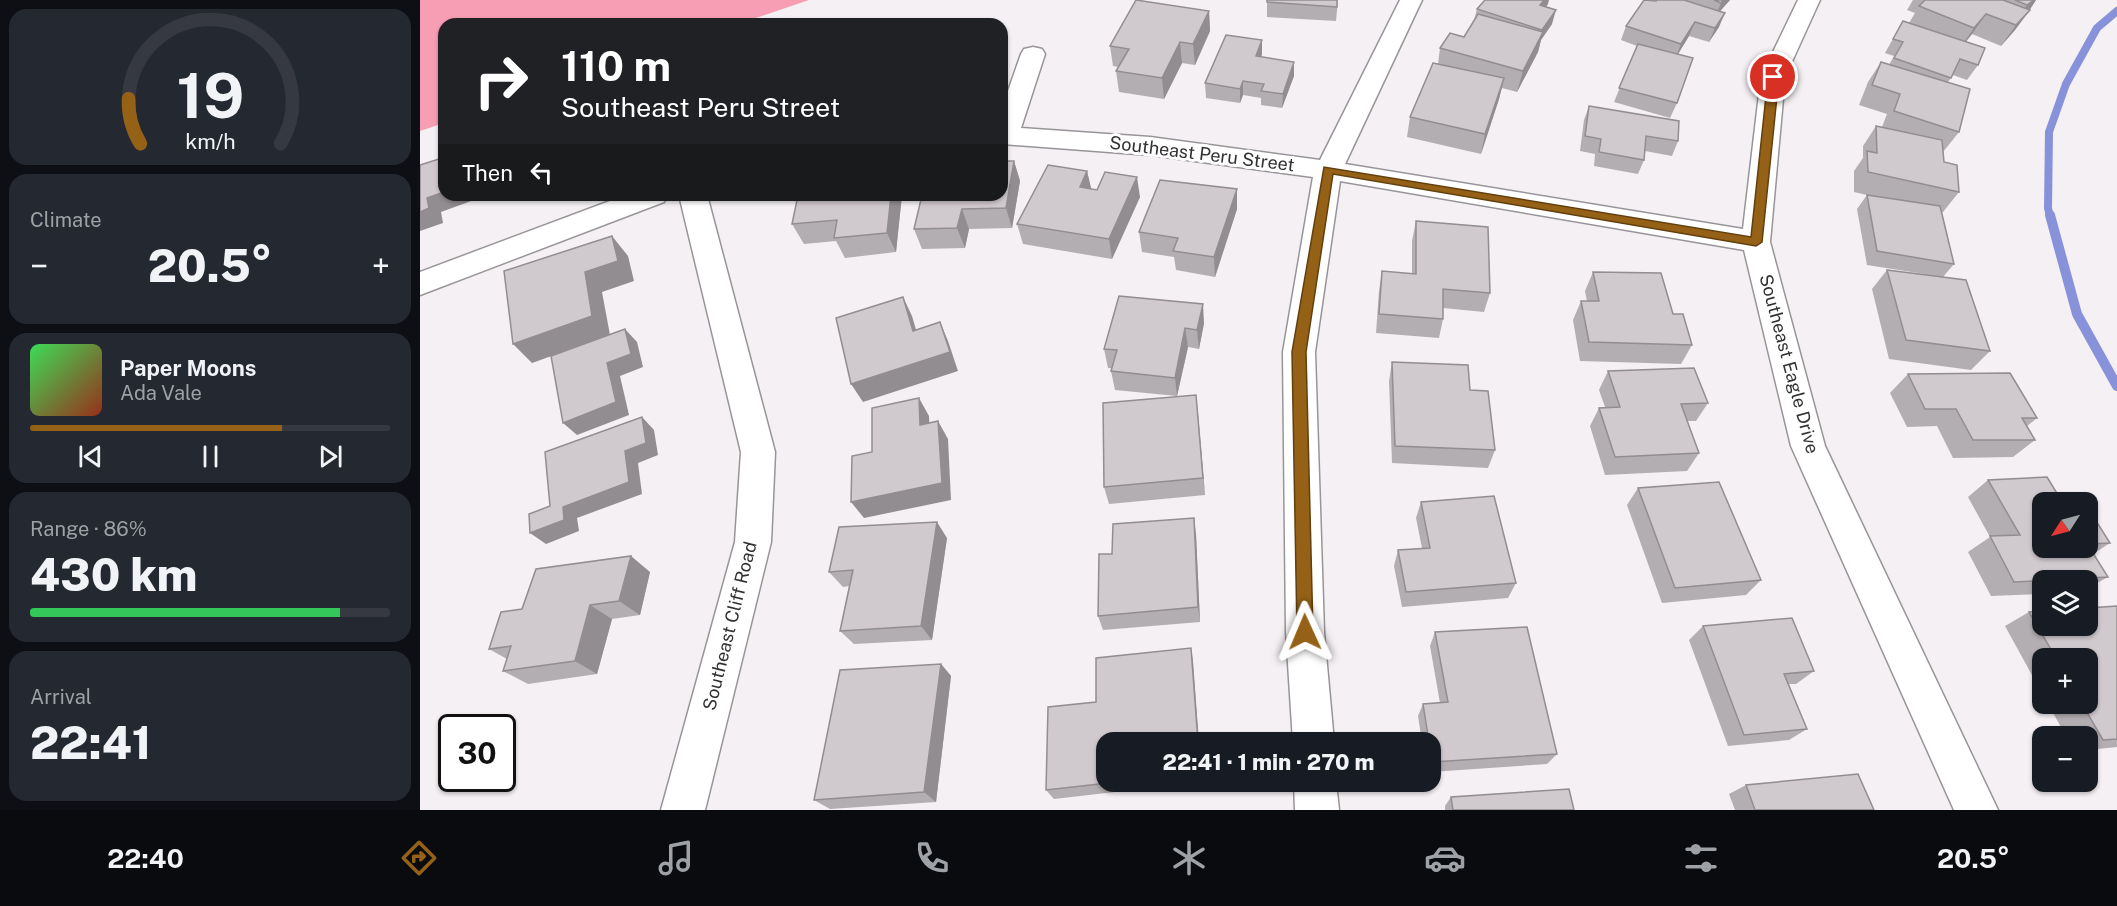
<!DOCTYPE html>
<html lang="en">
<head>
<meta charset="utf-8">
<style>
  :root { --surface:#171b24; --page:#242831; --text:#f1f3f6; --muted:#9ea1a6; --line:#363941; --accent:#956116 }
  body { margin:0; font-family:"Public Sans",sans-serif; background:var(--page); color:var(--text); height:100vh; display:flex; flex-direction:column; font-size:22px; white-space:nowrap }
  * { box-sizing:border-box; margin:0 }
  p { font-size:20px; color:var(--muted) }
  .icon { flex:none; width:33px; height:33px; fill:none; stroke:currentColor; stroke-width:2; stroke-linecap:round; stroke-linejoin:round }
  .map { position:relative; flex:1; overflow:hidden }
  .sheet { display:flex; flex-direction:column; gap:9px; padding:9px; background:#0d0f14; width:420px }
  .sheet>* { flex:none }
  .top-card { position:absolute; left:18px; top:18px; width:570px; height:183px; border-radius:18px; box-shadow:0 2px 4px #0004; background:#202124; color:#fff; overflow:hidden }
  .needle { width:39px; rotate:234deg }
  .controls { position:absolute; left:1612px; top:492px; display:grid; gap:12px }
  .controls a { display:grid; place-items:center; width:66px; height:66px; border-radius:12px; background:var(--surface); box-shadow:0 2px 4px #0004; font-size:30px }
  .speed { position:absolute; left:18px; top:714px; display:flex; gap:12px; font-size:30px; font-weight:700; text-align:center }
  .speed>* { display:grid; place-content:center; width:78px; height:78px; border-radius:50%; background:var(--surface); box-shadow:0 2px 4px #0004; line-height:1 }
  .speed .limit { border:3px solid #111; border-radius:9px; background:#fff; color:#111 }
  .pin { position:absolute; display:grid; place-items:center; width:51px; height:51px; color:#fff; margin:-26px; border:3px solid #fff; border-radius:50%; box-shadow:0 2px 6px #0007 }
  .me { position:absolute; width:66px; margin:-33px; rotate:359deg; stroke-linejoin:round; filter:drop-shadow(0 0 4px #0008) }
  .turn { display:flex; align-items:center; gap:21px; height:126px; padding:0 24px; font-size:27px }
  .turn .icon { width:78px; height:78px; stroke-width:2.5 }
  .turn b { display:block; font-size:42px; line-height:51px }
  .then { display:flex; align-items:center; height:57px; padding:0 24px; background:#0003; gap:12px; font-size:22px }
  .big { font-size:45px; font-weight:800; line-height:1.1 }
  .sheet .widget { flex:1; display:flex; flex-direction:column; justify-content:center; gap:9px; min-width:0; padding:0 21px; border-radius:18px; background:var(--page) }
  .sheet .dial { align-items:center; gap:0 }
  .dial svg { height:156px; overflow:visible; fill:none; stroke:var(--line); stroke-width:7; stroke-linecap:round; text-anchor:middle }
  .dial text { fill:var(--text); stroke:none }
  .song { display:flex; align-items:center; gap:18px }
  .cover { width:72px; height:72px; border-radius:9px; background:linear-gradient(135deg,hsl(130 70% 55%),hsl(10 70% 35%)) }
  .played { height:6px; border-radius:3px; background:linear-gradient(90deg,var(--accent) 70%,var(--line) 70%) }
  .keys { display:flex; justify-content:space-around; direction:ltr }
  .heat { display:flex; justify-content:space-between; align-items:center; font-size:33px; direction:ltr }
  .charge { height:9px; border-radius:4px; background:linear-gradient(90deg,#34c759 86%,var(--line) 0) }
  .trip { position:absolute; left:676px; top:732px; width:345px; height:60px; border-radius:18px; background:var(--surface); box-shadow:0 2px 4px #0004; font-weight:800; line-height:60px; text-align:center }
  .tabs { display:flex; height:96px; justify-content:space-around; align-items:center; background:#090b0e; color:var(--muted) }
  .tabs .icon { width:42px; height:42px }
  .tabs .on { color:var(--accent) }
  .tabs b { font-size:27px; color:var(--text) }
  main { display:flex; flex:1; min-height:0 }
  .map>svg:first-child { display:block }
  .forest { fill:#f89eb4 }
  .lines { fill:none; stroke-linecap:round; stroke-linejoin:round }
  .stream-far1 { stroke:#8792db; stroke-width:8 }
  .stream { stroke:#8792db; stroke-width:10 }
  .minor-casing { stroke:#989599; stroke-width:3 }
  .minor { fill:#fff; fill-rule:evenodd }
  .wall { fill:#b3aeb1 }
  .shaded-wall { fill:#928d90 }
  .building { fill:#d0cace; stroke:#928d90; stroke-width:1.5 }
  .route { fill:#956116; stroke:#613f0e; stroke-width:1.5 }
  .labels { text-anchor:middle; stroke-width:6; stroke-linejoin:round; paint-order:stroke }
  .street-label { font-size:18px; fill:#313032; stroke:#fffeff }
</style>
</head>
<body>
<main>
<section class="sheet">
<div class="widget dial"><svg viewBox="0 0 100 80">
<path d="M14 69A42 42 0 1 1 86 69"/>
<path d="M14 69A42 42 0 0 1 8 46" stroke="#956116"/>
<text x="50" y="56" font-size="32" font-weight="700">19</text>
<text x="50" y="72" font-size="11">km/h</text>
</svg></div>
<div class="widget"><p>Climate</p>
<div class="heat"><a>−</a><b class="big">20.5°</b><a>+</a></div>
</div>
<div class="widget">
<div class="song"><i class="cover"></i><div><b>Paper Moons</b><p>Ada Vale</p></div></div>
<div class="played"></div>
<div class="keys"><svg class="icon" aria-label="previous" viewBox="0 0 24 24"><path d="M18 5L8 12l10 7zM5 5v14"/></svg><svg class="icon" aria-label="pause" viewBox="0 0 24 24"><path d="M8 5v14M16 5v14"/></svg><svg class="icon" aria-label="next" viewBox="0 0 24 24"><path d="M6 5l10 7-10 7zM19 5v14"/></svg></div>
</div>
<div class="widget"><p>Range · 86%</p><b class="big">430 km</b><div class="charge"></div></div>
<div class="widget"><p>Arrival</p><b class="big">22:41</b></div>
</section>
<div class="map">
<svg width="1697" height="810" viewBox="0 0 1697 810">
  <rect width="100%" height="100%" fill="#f4f0f4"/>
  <path class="forest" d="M0,0H389L318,24H24V123L0,131Z"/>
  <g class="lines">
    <path class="stream-far1" d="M1630,217L1628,208L1629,132L1646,84L1677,28L1697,11"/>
    <path class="stream" d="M1630,215L1657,314L1697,386"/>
    <g class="minor-casing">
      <g id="minor">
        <path d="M980,0H1002L925,164L1323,229L1341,77L1378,0H1400L1365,77L1350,242L1405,446L1578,810H1534L1371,446L1324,250L920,181L895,352L904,632L914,742H873L866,632L863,352L893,177L730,155L582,144V108L601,54L604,49L613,47L622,49L625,54L601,128L730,137L900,160Z"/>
        <path d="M206,195H248L244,202L0,295V272Z"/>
        <path d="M259,195H287L355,452L351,542L285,810H241L315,542L321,452Z"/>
        <path d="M874,782H916L919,810H875Z"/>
      </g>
    </g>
    <use href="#minor" class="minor"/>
  </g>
  <g class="wall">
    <path d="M847,0H918L916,21L847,17Z"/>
    <path d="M1236,0H1310L1300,11L1299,27L1289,42L1269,36L1258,54L1257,103L1250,118L1194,102L1217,46L1201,40L1206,26Z"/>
    <path d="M1493,0H1616L1595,30L1581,46L1552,34L1546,42L1558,65L1547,80L1533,75L1528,82L1539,132L1523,152L1524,162L1539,192L1523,212H1522L1534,264L1523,277L1570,351L1551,370L1469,359L1452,289L1467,270L1511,275L1447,265L1437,209L1447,195L1434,192V171L1443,158V146L1456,126L1462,127L1467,114L1439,105L1448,82L1461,62L1469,65L1474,56L1465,53L1483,21L1489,23L1495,13L1487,10Z"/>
    <path d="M1128,4L1126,6L1132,24L1121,40L1118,52L1097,92L1082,88L1079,99L1061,154L987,137L990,117L1018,64L1020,48L1044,37L1054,20L1057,9Z"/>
    <path d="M789,11L790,31L775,65L762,63L744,99L699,92L696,71L699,67L693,66L690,46Z"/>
    <path d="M842,54L841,57L874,76L862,108L841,105V98L823,95L820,103L786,98L785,83Z"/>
    <path d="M1169,106L1258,141L1252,156L1225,151L1224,160L1218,174L1174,166L1175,154L1160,151L1164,120Z"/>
    <path d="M594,161L600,181L592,228L549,229L545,248L502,249L494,229Z"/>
    <path d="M667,171L671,189L720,197L692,259L603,244L597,224Z"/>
    <path d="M817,189V209L795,277L756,270L754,257L722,252L719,232Z"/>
    <path d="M482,195L476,252L425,258L416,241L384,244L372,224Z"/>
    <path d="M996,221L1070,293L1064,312L1023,308V319L1019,338L956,333L959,291L962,271L992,274V241Z"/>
    <path d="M1173,272L1253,314L1272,345L1261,364L1160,361L1153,320L1161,301H1167L1165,291Z"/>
    <path d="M784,323L779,349L768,347L757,396L695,390L691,371V368H688L684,349Z"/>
    <path d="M972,362L1050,390L1075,450L1068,468L972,463L969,381Z"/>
    <path d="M1188,371L1288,403L1276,421H1267L1279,453L1267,471L1185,475L1170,426L1179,408L1185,407L1179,390Z"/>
    <path d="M1488,374L1617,418L1607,426L1615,440L1593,457L1533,458L1517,426L1487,427L1470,393Z"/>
    <path d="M776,395L785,495L689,504L684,487Z"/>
    <path d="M1568,480L1668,508L1690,543L1673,554L1688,577L1668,588V580H1623V594L1571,596L1548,552L1570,537L1548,497Z"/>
    <path d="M1218,488L1341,580L1326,595L1242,603L1207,505Z"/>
    <path d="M1001,502L1096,583L1088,598L982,607L974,566L978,550L1002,548L996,518Z"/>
    <path d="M776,534L780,622L683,630L678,616L692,554Z"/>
    <path d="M527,538L512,640L434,644L420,631L429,586L423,587L409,572Z"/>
    <path d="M230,572L220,615L192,619L177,674L108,684L83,671L87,659L69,649Z"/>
    <path d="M1697,606V747L1668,750V736H1646L1628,704H1668V658H1623V695L1585,626L1609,612Z"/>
    <path d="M1283,626L1394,671L1376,684H1369L1387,729L1369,740L1308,746L1269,640Z"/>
    <path d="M1015,632L1137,754L1127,764L1011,772V742H1002L998,716L1003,704L1020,703L1010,646Z"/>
    <path d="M773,661L687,782H782L634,799L626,790L676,702Z"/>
    <path d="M521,664L531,676L516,802L410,809L394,800Z"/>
    <path d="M1326,785L1454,810H1315L1309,794Z"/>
    <path d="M1031,797L1154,810H1025V806Z"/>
  </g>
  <g class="shaded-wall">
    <path d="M1124,0H1129L1128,4L1117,19L1120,5Z"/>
    <path d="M1303,0H1310L1295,17L1301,3Z"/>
    <path d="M1614,0H1616L1609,11L1597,20L1607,5Z"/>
    <path d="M1136,10L1132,24L1121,40L1118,52L1097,92L1103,71L1119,40L1122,30Z"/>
    <path d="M1610,10L1595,30L1581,46L1596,25Z"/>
    <path d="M789,11L790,31L775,65L773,44Z"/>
    <path d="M1305,13L1299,27L1289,42L1295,28Z"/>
    <path d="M1566,14L1552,34L1540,48L1554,28Z"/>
    <path d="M1275,22L1269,36L1255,59L1261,44Z"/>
    <path d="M842,40V54L836,71V56Z"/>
    <path d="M760,42L762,63L744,99L742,78Z"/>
    <path d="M874,62V76L862,108L863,94Z"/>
    <path d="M1084,78L1079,99L1061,154L1065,134Z"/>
    <path d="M823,81V95L820,103V89Z"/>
    <path d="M594,161L600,181L592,228L586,208Z"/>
    <path d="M667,171L672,192L660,187Z"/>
    <path d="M717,177L720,197L692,259L689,239Z"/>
    <path d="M817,189V209L795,277L794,257Z"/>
    <path d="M24,192V195H65V196L21,212L23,223L0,231V212L7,198Z"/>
    <path d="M471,195H482L476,252L467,233Z"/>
    <path d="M542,209L549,229L545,248L537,228Z"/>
    <path d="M192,236L208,256L214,281L182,292L190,335L112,363L93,344L165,272Z"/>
    <path d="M483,297L492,316L502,350L493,331Z"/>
    <path d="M783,304L784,323L779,349L777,330Z"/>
    <path d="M520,322L528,341L538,371L443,402L431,384Z"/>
    <path d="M765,328L768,347L757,396L755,378Z"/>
    <path d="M205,329L217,342L223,367L200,376L209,415L157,435L143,423Z"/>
    <path d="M776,395L778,413L785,495L783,478Z"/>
    <path d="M499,398L509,416L510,442L500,425Z"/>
    <path d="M222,417L234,430L238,455L218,463L222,494L157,518L159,531L126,544L110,533L143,507L205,451Z"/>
    <path d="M518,421L528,439L531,500L444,518L431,502Z"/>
    <path d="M774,518L776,534L780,622L778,607Z"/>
    <path d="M517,522L527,538L512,640L501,626Z"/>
    <path d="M211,556L230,572L220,615L199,601Z"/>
    <path d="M170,605L192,619L177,674L155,661Z"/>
    <path d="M771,648L773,661L779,742H778Z"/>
    <path d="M521,664L531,676L516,802L504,792Z"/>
  </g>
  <g class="building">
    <path d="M716,0L789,11L773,44L760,42L742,78L696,71L709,49L690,46Z"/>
    <path d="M847,0H917V7L847,2Z"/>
    <path d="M1065,0H1124L1120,5L1136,10L1122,30L1057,9Z"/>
    <path d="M1224,0L1236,1V0H1264L1305,13L1295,28L1275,22L1261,44L1206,26Z"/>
    <path d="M1294,0H1303L1301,3Z"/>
    <path d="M1505,0H1583L1610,10L1596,25L1566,14L1554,28L1499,6Z"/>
    <path d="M1595,0H1614L1607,5Z"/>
    <path d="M1058,14L1123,32L1103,71L1020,48L1030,33L1044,37Z"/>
    <path d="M1483,21L1565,48L1558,65L1540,59L1531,78L1474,58L1483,42L1473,39Z"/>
    <path d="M511,22V24H460V23Z"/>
    <path d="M806,35L842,40L836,56L874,62L863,94L841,91L844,84L823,81L820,89L785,83Z"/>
    <path d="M1218,44L1273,58L1257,103L1199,88Z"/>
    <path d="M1461,62L1550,89L1539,132L1474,111L1480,94L1452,85Z"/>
    <path d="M1013,63L1084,78L1065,134L990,117Z"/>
    <path d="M1169,106L1259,121L1258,141L1226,136L1224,160L1179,152L1181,139L1165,136Z"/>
    <path d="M1456,126L1522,140L1524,162L1537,165L1539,192L1448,172L1447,151L1457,153Z"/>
    <path d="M19,159L21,166L24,165V192L7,198L9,208L0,212V165Z"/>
    <path d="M582,161H594L586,208L542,209L537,228L494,229L502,195H582Z"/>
    <path d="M628,165L667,171L660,187L677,190L685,172L717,177L689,239L597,224Z"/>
    <path d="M740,180L817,189L794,257L753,251L758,238L719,232Z"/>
    <path d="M378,195H471L467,233L414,238L417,220L372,224Z"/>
    <path d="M1447,195L1520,206L1534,264L1457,251Z"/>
    <path d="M996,221L1068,227L1070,293L1023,289V319L959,314L962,271L996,274Z"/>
    <path d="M192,236L198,261L165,272L172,316L93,344L84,271Z"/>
    <path d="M1467,270L1546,280L1570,351L1486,340Z"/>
    <path d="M1173,272L1241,273L1253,314H1263L1272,345L1169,342L1161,301H1179Z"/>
    <path d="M699,296L783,304L777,330L765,328L755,378L691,371L697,350L684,349Z"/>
    <path d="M483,297L493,331L520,322L530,352L431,384L416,318Z"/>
    <path d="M205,329L211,354L187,363L196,402L143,423L131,356Z"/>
    <path d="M972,362L1048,365L1050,390L1068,391L1075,450L975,446Z"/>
    <path d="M1274,368L1288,403L1261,404L1279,453L1195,457L1179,408L1200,407L1188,371Z"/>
    <path d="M1590,373L1617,418H1602L1615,440H1553L1536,409H1505L1488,374Z"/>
    <path d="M776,395L783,478L684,487L683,403Z"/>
    <path d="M499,398L500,425L518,421L522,483L431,502L432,456L452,452V408Z"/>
    <path d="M222,417L226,443L205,451L209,482L143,507L144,520L110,533L109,514L130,506L125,452Z"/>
    <path d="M1627,477L1641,500L1663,499L1665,502H1623V548H1668V545L1688,577L1594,582L1570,536L1600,535L1568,480Z"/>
    <path d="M1299,482L1341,580L1255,588L1218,488Z"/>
    <path d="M1074,496L1096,583L986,592L978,550L1010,548L1001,502Z"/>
    <path d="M1668,508L1690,543L1668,544Z"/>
    <path d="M774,518L778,607L678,616L679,554H692L693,524Z"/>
    <path d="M517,522L501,626L420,631L433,570L409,572L419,527Z"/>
    <path d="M211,556L199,601L170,605L155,661L83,671L91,646L69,649L81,612L102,609L116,569Z"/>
    <path d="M1697,606V739L1683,740L1662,704H1668V658H1636L1609,612L1623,611V626H1668V608Z"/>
    <path d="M1372,618L1394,671L1364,674L1387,729L1324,735L1283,626Z"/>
    <path d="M1107,627L1137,754L1012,762L1011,753V742H1009L1003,704L1028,702L1015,632Z"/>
    <path d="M771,648L778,742H687V782H697L626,790L628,707L676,702V658Z"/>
    <path d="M521,664L504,792L394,800L420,670Z"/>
    <path d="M1438,774L1454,810H1335L1326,785Z"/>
    <path d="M1149,789L1154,810H1033L1031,797Z"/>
  </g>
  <path class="route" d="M1353,74L1359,77L1342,242L1336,246L913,174L886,352L893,632L891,637L885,639L880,637L877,632L872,352L904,167L1331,237L1348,77Z"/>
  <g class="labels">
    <g class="street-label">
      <text transform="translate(782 154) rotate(7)" y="6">Southeast Peru Street</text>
      <text transform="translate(1369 364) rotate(75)" y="6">Southeast Eagle Drive</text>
      <text transform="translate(310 626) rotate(-76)" y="6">Southeast Cliff Road</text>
    </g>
  </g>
</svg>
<div class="controls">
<a><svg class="needle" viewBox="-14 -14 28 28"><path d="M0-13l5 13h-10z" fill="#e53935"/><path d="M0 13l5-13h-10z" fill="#9ea1a6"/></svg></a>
<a><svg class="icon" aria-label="layers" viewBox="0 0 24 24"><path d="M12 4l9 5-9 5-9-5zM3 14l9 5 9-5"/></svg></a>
<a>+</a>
<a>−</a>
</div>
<div class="speed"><div class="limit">30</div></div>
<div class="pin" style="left:1353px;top:77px;background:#d93025"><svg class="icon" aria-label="arrive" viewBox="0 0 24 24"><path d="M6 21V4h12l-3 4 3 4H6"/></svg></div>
<svg class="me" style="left:885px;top:632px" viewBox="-20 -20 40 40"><path d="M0-17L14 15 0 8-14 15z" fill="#956116" stroke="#fff" stroke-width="4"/></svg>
<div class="trip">22:41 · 1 min · 270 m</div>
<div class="top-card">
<div class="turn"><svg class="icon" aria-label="right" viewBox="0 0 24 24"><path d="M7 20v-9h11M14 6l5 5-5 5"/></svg><div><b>110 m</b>Southeast Peru Street</div></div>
<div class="then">Then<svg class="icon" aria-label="left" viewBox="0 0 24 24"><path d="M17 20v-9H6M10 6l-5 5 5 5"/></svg></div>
</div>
</div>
</main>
<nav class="tabs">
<b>22:40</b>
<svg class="icon on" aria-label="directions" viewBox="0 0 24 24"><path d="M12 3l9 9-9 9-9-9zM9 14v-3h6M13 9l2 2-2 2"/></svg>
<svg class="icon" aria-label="music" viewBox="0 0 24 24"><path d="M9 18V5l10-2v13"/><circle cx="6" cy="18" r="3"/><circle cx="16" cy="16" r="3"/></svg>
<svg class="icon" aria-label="phone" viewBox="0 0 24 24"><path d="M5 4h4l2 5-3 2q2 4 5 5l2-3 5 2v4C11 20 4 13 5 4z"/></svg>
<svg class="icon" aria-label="climate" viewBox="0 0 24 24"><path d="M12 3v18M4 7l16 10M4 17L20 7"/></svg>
<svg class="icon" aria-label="car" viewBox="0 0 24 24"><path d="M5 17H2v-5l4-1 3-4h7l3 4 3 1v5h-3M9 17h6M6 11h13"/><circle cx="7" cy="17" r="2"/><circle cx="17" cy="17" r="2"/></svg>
<svg class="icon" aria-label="filters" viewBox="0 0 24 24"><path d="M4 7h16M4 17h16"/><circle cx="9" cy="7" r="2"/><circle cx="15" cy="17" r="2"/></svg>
<b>20.5°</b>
</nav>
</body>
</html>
